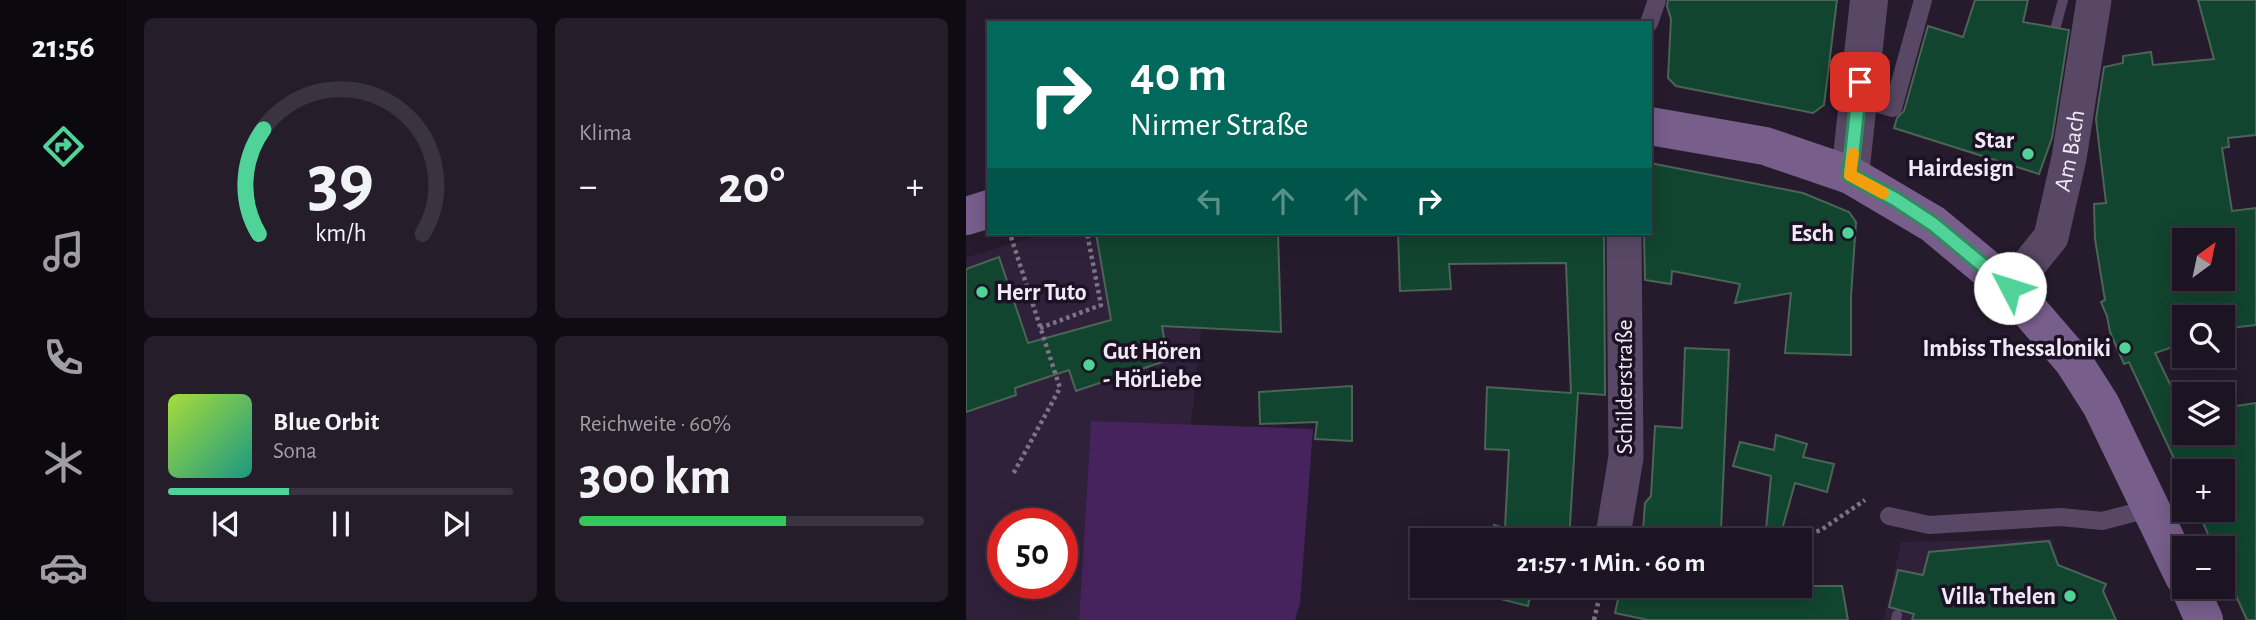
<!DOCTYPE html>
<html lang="de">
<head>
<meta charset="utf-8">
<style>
  :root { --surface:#1c1422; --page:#251d2a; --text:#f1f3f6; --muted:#a09ea5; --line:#3a3340; --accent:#50d398 }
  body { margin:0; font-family:"Alegreya Sans",sans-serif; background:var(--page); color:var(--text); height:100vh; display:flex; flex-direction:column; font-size:26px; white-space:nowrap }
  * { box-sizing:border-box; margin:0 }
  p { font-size:23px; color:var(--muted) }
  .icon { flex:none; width:38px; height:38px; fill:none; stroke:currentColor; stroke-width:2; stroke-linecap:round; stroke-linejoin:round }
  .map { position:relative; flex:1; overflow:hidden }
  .drawer { display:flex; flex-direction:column; gap:18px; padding:18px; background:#0f0b13; width:840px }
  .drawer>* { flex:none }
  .top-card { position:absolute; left:21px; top:21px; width:665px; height:214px; border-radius:0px; box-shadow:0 4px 18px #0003,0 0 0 2px var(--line); background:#00695c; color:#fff; overflow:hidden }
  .needle { width:46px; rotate:33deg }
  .buttons { position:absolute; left:1206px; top:228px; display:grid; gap:14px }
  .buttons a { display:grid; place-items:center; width:63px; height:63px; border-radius:0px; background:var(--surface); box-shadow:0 4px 18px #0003,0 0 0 2px var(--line); font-size:35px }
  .speed { position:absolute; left:21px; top:508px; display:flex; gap:14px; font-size:35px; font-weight:700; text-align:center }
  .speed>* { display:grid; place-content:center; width:91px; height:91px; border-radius:50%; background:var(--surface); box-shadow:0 4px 18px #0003,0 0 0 2px var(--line); line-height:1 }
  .speed .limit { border:10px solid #d22; background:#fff; color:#111 }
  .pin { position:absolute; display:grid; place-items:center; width:60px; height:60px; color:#fff; margin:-30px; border-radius:14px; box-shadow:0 4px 10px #0006 }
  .me { position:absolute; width:77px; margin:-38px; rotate:310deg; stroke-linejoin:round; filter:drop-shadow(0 0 5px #0008) }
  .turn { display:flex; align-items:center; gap:24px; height:147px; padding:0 28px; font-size:32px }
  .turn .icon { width:91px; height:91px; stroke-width:2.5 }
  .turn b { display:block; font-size:49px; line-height:60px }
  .lanes { display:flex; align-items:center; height:66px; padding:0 28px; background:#0003; justify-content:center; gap:35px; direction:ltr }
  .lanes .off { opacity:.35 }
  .big { font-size:52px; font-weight:700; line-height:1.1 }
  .drawer .card { flex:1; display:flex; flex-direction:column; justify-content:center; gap:10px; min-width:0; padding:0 24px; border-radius:10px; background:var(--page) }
  .drawer .dial { align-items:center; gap:0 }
  .dial svg { height:182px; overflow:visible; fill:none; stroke:var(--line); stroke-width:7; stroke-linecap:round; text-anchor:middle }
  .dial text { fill:var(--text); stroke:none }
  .song { display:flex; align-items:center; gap:21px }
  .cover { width:84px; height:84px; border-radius:10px; background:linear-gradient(135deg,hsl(80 70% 55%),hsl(170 70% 35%)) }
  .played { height:7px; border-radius:4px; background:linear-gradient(90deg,var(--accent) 35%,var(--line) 35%) }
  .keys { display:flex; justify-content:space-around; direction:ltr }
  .heat { display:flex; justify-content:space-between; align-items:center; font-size:38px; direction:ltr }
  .charge { height:10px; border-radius:5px; background:linear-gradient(90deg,#34c759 60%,var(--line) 0) }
  .drawer .tiles { flex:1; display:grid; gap:18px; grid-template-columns:repeat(2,1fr) }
  .trip { position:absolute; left:444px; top:528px; width:402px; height:70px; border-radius:0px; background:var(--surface); box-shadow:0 4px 18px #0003,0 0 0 2px var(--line); font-weight:700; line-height:70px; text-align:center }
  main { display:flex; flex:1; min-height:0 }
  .dock { display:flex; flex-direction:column; width:126px; justify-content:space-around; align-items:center; background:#0b080e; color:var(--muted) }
  .dock .icon { width:49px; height:49px }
  .dock .on { color:var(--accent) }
  .dock b { font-size:32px; color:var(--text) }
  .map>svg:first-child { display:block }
  .built { fill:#2f2139; fill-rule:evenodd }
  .green { fill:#47235d }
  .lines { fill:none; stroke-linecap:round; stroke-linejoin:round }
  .stream { stroke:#594666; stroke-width:10 }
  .building { fill:#11452f; stroke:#4b6456; stroke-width:2; fill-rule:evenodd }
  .path { stroke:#7c7383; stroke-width:4.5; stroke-dasharray:3.5 3.5; stroke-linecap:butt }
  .service { stroke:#584865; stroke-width:18 }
  .minor { stroke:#584865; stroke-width:35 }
  .tertiary { stroke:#584865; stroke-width:38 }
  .secondary { stroke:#785e8b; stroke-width:38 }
  .route-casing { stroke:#348963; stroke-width:18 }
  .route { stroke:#50d398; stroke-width:12 }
  .slow { stroke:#f59e0b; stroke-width:12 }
  .poi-dot { fill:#50d398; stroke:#1c1223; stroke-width:2.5 }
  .labels { text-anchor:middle; stroke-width:7; stroke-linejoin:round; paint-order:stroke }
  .poi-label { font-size:24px; font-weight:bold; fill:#f0e9f6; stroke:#1c1223; text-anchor:end }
  .street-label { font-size:24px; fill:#f0e9f6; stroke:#1c1223 }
</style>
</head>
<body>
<main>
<nav class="dock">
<b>21:56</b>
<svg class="icon on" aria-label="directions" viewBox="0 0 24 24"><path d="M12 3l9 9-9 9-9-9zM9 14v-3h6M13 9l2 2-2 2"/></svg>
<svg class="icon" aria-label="music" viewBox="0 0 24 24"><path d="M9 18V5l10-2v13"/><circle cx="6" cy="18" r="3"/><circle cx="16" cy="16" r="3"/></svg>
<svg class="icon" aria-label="phone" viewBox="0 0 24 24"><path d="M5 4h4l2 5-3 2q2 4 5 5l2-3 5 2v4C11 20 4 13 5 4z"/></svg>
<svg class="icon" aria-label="climate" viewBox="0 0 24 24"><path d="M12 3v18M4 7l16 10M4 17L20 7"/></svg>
<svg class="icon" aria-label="car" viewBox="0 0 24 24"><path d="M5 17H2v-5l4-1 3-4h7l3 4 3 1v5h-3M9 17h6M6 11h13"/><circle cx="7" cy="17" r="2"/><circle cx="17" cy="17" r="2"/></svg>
</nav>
<section class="drawer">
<div class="tiles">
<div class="card dial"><svg viewBox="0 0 100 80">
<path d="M14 69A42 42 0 1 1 86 69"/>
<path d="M14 69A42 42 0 0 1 16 23" stroke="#50d398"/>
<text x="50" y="56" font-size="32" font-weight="700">39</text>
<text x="50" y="72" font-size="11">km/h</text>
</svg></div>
<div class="card"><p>Klima</p>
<div class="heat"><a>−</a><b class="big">20°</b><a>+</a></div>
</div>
<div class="card">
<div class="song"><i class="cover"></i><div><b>Blue Orbit</b><p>Sona</p></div></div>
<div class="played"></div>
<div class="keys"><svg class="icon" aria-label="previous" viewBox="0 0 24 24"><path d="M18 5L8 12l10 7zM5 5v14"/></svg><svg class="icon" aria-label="pause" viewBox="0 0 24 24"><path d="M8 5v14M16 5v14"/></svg><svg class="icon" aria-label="next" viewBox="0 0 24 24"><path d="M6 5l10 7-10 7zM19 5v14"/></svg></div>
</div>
<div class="card"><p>Reichweite · 60%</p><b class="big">300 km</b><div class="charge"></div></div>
</div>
</section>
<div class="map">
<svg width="1290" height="620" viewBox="0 0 1290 620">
  <rect width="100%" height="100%" fill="#251b2d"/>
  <g class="built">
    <path d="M78,233H238L242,265L225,425L125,421L113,620H0V258ZM37,523H96V583H37Z"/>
    <path d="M1086,539L1095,570L1037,620H918L935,542Z"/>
  </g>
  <path class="green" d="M125,421L347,429L334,603L329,620H113Z"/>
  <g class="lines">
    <g class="stream">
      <path d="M1090,26L1097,0"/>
      <path d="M930,620L931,615"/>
    </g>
  </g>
  <g class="building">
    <path d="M702,0H871L858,105L847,113L710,86L702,78L705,19L701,6Z"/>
    <path d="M1009,0H1062L1057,22L1103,30L1086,138L1073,174L928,128L931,118L938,111L962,26L997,37Z"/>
    <path d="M1232,0H1290V135L1262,138L1263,147L1256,148L1266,211L1290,208V325L1256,329V317H1218V343L1189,353L1218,413V432H1256V408L1290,403V620H1281L1256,565V548H1248L1231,509H1256V471H1218V480L1163,362L1158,364L1144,332L1141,316L1135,302L1139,300L1129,239L1128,204L1140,203L1130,119L1138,67L1157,63V56L1185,52L1187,65L1248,59ZM1218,240H1256V278H1218Z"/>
    <path d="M684,163L837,193L883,212L890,222L885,296V355L819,353L825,293L769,303L774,284L706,271L705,284L679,280L678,233H684Z"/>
    <path d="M130,233H312L315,332L196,326L202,360L110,391L103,370L49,388L50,395L0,412V269L33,257L62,343L145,320Z"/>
    <path d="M432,233H638L639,395L612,393L603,541H525L528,525L539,528L543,450L519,449L521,387L605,393L600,263L483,264L485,289L434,291Z"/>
    <path d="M719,348L763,350L755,529L738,528L737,533L677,530L679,503L685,496L689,426L716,428Z"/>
    <path d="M386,386V441L349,439L351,422L294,424L293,392Z"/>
    <path d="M810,435L841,444L837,457L868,464L861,492L829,483L815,533L800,530L805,476L767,466L774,442L808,450Z"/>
    <path d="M1083,541L1092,565L1140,584L1137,591L1150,620H946L948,614L923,607L932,570L957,575L963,552Z"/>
    <path d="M504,586H566L562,606L503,591Z"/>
    <path d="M655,586H876L882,620H682L649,613Z"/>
  </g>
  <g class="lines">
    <g class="path">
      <path d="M45,237L94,388L46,476"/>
      <path d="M74,328L135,305L121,233"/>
      <path d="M824,541L855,530L899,500"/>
      <path d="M628,620L636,586"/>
    </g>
    <g class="service">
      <path d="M683,23L691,0"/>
      <path d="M892,98L927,108L957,0"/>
      <path d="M923,516L963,525L1095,517L1136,521L1186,508"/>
    </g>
    <g class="minor">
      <path id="s1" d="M1044,288L1085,237L1103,158L1128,0"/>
      <path d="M646,541L660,457L658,233"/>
    </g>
    <path class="tertiary" d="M884,175L903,0"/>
    <g class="secondary">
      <path d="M684,126L799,146L884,175L967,224L1044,288L1107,361L1135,405L1218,577"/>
      <path d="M0,216L23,209"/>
      <path d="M1223,586L1238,620"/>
    </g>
  </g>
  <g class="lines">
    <g class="route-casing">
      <path id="route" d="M894,82L884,175L929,199L967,224L1044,288"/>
    </g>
    <use href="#route" class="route"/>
    <path class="slow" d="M887,154L884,175L917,193"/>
  </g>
  <g class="poi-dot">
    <circle cx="1062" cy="154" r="7"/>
    <circle cx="882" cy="233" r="7"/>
    <circle cx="16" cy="292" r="7"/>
    <circle cx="1159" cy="348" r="7"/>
    <circle cx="123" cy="365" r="7"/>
    <circle cx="1104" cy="596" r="7"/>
  </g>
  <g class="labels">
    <g class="poi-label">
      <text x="1048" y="148">Star<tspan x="1048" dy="28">Hairdesign</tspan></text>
      <text x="868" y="241">Esch</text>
      <text x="30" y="300" text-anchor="start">Herr Tuto</text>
      <text x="1145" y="356">Imbiss Thessaloniki</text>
      <text x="137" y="359" text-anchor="start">Gut Hören<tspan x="137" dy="28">- HörLiebe</tspan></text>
      <text x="1090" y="604">Villa Thelen</text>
    </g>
    <g class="street-label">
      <text dy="8" stroke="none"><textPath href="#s1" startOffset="154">Am Bach</textPath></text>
      <text transform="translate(658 387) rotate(-90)" y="8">Schilderstraße</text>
    </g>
  </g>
</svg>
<div class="buttons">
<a><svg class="needle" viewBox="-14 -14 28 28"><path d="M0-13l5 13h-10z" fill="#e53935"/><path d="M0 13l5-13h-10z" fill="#a09ea5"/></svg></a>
<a><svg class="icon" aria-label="search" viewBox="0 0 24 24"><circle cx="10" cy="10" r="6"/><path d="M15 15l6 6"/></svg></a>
<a><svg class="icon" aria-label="layers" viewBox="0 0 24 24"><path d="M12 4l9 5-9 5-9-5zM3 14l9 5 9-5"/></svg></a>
<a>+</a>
<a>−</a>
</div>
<div class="speed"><div class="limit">50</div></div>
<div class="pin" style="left:894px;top:82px;background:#d93025"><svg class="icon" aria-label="arrive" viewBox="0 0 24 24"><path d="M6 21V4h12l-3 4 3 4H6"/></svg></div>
<svg class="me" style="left:1044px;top:288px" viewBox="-20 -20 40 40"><circle r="19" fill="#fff"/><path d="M0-13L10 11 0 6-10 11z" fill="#50d398"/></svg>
<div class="trip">21:57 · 1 Min. · 60 m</div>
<div class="top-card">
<div class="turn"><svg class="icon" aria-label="right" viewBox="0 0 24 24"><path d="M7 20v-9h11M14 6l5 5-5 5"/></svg><div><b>40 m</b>Nirmer Straße</div></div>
<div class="lanes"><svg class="icon off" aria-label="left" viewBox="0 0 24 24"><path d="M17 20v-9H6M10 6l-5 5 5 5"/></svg><svg class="icon off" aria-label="ahead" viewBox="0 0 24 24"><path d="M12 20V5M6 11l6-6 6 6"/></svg><svg class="icon off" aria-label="ahead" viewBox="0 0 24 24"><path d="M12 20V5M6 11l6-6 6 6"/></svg><svg class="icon" aria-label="right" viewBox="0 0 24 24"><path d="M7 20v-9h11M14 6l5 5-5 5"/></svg></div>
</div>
</div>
</main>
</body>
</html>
